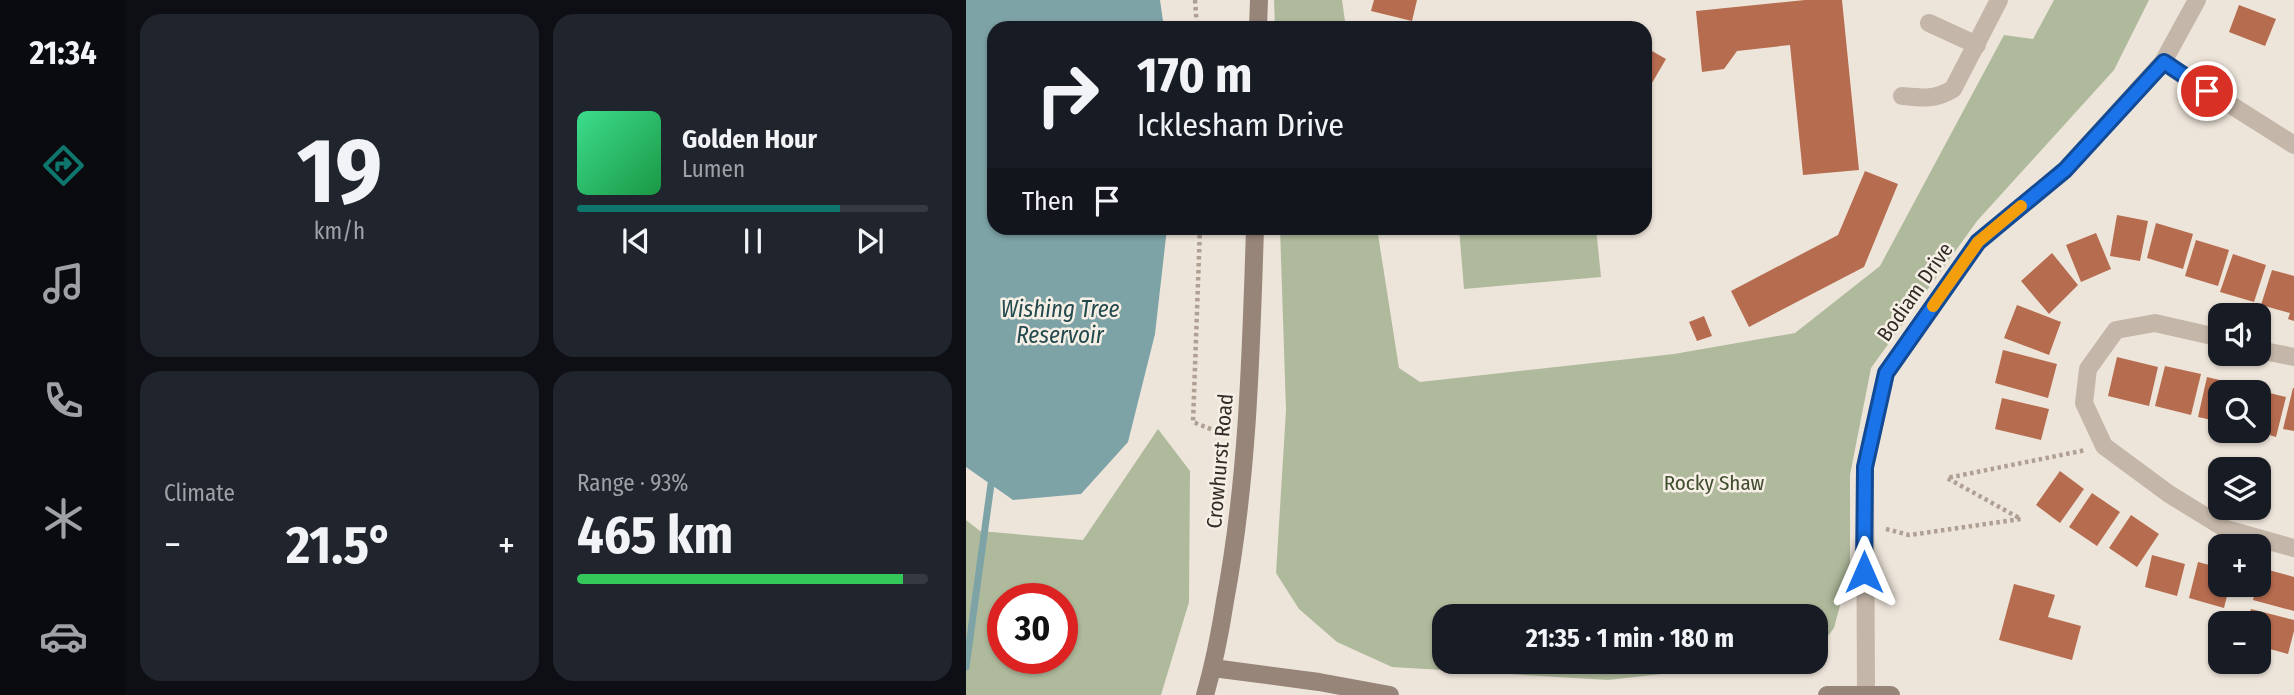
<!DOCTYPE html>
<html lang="en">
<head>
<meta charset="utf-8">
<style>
  :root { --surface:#171b24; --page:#20242c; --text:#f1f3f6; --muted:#9ea1a6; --line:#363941; --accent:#0f766e }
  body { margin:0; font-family:"Fira Sans Condensed",sans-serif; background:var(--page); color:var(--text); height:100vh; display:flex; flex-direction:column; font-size:26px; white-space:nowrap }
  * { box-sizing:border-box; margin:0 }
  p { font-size:23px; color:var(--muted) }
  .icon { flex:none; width:38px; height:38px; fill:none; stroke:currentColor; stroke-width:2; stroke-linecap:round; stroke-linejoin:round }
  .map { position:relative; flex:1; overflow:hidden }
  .panel { display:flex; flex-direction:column; gap:14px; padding:14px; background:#0d0f14; width:840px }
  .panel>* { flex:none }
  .guide { position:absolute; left:21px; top:21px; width:665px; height:214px; border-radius:21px; box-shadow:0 2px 5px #0004; background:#171b24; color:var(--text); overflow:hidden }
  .controls { position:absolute; left:1242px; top:303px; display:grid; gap:14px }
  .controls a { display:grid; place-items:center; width:63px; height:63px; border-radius:14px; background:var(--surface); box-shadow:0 2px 5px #0004; font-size:35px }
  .speed { position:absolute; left:21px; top:583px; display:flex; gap:14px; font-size:35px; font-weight:700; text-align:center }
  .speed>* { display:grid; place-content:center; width:91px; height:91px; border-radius:50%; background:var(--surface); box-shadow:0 2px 5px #0004; line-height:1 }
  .speed .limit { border:10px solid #d22; background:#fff; color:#111 }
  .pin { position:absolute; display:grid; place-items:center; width:60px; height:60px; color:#fff; margin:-30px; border:4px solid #fff; border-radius:50%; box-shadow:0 2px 7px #0007 }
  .me { position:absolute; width:77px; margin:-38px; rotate:0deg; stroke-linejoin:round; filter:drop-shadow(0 0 5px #0008) }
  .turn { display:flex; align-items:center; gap:24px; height:147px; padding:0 35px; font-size:32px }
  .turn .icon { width:91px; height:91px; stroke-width:2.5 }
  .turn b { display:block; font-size:49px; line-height:60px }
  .then { display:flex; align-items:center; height:66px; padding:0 35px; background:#0003; gap:14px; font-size:26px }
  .big { font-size:52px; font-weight:700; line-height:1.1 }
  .panel .widget { flex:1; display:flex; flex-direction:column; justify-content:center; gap:10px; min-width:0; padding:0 24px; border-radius:21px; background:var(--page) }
  .panel .dial { align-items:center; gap:0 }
  .dial b { font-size:91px; line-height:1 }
  .song { display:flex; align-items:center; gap:21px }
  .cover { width:84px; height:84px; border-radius:10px; background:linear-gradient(135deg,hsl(150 70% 55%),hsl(140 70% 35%)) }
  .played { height:7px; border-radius:4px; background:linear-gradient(90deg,var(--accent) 75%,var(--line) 75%) }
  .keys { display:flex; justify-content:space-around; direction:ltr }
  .heat { display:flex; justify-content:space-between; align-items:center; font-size:38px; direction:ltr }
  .charge { height:10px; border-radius:5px; background:linear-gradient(90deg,#34c759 93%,var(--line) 0) }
  .panel .tiles { flex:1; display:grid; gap:14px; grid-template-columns:repeat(2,1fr) }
  .trip { position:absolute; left:466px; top:604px; width:396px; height:70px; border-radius:21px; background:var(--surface); box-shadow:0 2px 5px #0004; font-weight:700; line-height:70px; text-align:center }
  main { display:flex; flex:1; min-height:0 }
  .tab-bar { display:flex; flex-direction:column; width:126px; justify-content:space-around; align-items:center; background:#090b0e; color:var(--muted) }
  .tab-bar .icon { width:49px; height:49px }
  .tab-bar .on { color:var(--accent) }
  .tab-bar b { font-size:32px; color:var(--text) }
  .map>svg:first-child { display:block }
  .green { fill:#afba9c; fill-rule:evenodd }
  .water { fill:#7da3a7 }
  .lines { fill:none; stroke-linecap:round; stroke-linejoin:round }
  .stream { stroke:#7da3a7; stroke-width:7 }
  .building { fill:#b66c4f }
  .path { stroke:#afa092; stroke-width:4.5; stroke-dasharray:3.5 3.5; stroke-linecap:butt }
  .street { stroke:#c4b6a8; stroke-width:18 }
  .secondary { stroke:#978579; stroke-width:18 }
  .route-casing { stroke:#114b97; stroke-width:18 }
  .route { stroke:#1a73e8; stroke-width:12 }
  .slow { stroke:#f59e0b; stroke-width:12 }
  .labels { text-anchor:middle; stroke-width:5; stroke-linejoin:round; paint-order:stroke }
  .street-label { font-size:21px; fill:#322b27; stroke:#f6efe5 }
  .park-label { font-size:21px; fill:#404d2e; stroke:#f6efe5 }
  .water-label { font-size:23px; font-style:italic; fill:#22494e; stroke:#f6efe5 }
</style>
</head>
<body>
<main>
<nav class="tab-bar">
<b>21:34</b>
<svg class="icon on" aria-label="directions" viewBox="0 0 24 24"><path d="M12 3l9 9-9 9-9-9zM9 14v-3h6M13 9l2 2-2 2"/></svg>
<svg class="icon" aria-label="music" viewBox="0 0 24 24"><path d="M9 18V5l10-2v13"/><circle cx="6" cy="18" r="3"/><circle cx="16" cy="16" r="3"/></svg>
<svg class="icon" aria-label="phone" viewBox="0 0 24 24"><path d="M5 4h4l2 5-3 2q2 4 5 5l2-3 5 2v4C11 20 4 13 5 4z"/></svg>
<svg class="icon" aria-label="climate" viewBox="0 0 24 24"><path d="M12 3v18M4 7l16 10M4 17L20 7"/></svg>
<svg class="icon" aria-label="car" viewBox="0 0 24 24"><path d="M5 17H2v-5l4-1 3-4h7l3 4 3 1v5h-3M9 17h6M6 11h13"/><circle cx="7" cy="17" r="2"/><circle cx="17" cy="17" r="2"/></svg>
</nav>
<section class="panel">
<div class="tiles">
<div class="widget dial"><b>19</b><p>km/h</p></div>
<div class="widget">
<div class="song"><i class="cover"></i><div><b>Golden Hour</b><p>Lumen</p></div></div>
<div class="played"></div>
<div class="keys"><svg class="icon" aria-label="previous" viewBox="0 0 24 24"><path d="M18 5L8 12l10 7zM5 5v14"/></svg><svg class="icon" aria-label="pause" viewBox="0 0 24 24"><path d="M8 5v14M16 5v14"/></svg><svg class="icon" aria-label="next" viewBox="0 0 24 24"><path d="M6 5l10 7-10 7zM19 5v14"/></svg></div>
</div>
<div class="widget"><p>Climate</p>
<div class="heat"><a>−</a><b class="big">21.5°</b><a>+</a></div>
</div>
<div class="widget"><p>Range · 93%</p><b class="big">465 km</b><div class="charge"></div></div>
</div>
</section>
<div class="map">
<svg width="1328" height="695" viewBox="0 0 1328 695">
  <rect width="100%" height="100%" fill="#eee5da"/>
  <g class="green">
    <path d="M308,0H376L380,28H309Z"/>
    <path d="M1088,0H1183L1148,70L1011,221L905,368L884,475V568L868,628L849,653V616H478V662H832L776,665L642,680L426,667L371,642L333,609L310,573L320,410L314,228H411L433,368L454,382L708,354L829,333L914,266L1038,35L1067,39Z"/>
    <path d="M493,228H630L635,277L498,289Z"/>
    <path d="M192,429L224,471L223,602L195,695H0V520L14,531L117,540ZM96,598V658H37V598Z"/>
  </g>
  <path class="water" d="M0,0H194L198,28H28V228H201L189,334L162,442L115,494L47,500L0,467Z"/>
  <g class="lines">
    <path class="stream" d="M0,667L25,484"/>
  </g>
  <g class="building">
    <path d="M408,0H451L446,21L405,11Z"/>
    <path d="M839,0H876L893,170L837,175L824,45L771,51L758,69L736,72L730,11Z"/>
    <path d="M1273,5L1310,19L1299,46L1263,32Z"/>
    <path d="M679,47L700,59L679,95Z"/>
    <path d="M899,171L932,184L898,267L783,327L765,291L872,235Z"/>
    <path d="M1151,215L1182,221L1174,261L1144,256Z"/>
    <path d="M1190,223L1227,234L1217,269L1181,258Z"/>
    <path d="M1130,233L1145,269L1115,282L1100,245Z"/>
    <path d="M1230,240L1263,250L1252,286L1219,276Z"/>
    <path d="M1086,253L1112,285L1083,314L1055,281Z"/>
    <path d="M1267,254L1300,265L1288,302L1254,292Z"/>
    <path d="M1306,270L1328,276V321L1322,319L1324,313L1295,305Z"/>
    <path d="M1051,305L1095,322L1083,355L1038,338Z"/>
    <path d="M738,316L746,336L731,341L723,322Z"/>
    <path d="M1037,350L1091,364L1082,398L1029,383Z"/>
    <path d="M1151,357L1192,367L1183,406L1142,396Z"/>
    <path d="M1199,366L1235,374L1225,415L1189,406Z"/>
    <path d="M1241,377L1275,385L1274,392H1255V422L1232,417Z"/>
    <path d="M1283,388L1320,397L1310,437L1293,432V392H1282Z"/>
    <path d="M1327,388H1328V431L1317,429Z"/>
    <path d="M1036,398L1083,409L1075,440L1029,429Z"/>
    <path d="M1094,471L1118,489L1094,523L1070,505Z"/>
    <path d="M1126,493L1154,512L1131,546L1103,527Z"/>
    <path d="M1165,515L1193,534L1171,567L1143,548Z"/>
    <path d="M1186,555L1219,564L1211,596L1179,587Z"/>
    <path d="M1232,562L1255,568V584H1264L1258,608L1223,598Z"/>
    <path d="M1295,568L1328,577V611L1287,600L1291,584H1293Z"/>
    <path d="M1048,584L1089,595L1082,617L1115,626L1106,660L1033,640Z"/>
    <path d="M1285,609L1328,620V631L1322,654L1293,646V623H1281Z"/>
  </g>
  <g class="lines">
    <g class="path">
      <path d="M229,0L231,28"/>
      <path d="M234,228L227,422L260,435"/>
      <path d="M920,529L943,535L1055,519L981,478L1120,450"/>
    </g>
    <g class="street">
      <path d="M963,23L1011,45"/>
      <path d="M1197,62L1328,145"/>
      <path d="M936,96C956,98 969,100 987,89L1033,0"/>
      <path d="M1255,338L1189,323L1150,330L1122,369L1118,403L1138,446L1203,494L1260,529L1328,548"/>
      <path d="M1293,350L1328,357"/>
      <path d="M900,694L899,467L920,373L1012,242L1099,170L1197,62L1231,0"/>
    </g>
    <g class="secondary">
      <path d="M292,28L293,0"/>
      <path d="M247,668L353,682L424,695"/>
      <path d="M239,695C248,664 254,633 259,601C282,478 285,353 289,228"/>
      <path d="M861,695H925"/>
    </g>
  </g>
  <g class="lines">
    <g class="route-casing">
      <path id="route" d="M898,572L899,467L920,373L1012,242L1099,170L1198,62L1241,91"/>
    </g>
    <use href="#route" class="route"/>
    <path class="slow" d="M967,306L1012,242L1055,206"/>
  </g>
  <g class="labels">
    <g class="street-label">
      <text transform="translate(949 292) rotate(-55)" y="7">Bodiam Drive</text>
      <text transform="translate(254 461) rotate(-85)" y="7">Crowhurst Road</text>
    </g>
    <g class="park-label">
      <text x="748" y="490">Rocky Shaw</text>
    </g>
    <g class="water-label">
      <text x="94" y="317">Wishing Tree<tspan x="94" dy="26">Reservoir</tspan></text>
    </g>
  </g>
</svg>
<div class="controls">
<a><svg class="icon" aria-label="sound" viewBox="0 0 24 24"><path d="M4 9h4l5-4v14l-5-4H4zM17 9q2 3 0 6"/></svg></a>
<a><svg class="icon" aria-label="search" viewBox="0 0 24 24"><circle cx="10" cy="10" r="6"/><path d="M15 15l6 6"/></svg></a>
<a><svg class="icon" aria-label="layers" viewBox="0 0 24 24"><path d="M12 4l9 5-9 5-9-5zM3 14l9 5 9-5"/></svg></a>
<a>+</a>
<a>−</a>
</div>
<div class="speed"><div class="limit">30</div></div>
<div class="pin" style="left:1241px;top:91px;background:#d93025"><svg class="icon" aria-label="arrive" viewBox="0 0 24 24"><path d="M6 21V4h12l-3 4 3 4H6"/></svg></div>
<svg class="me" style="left:898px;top:572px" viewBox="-20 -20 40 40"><path d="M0-17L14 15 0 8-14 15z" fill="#1a73e8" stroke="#fff" stroke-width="4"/></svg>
<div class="trip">21:35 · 1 min · 180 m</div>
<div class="guide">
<div class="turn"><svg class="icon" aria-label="right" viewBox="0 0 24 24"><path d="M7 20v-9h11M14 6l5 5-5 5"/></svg><div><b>170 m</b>Icklesham Drive</div></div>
<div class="then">Then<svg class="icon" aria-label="arrive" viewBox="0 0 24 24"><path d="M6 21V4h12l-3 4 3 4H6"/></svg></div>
</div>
</div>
</main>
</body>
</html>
